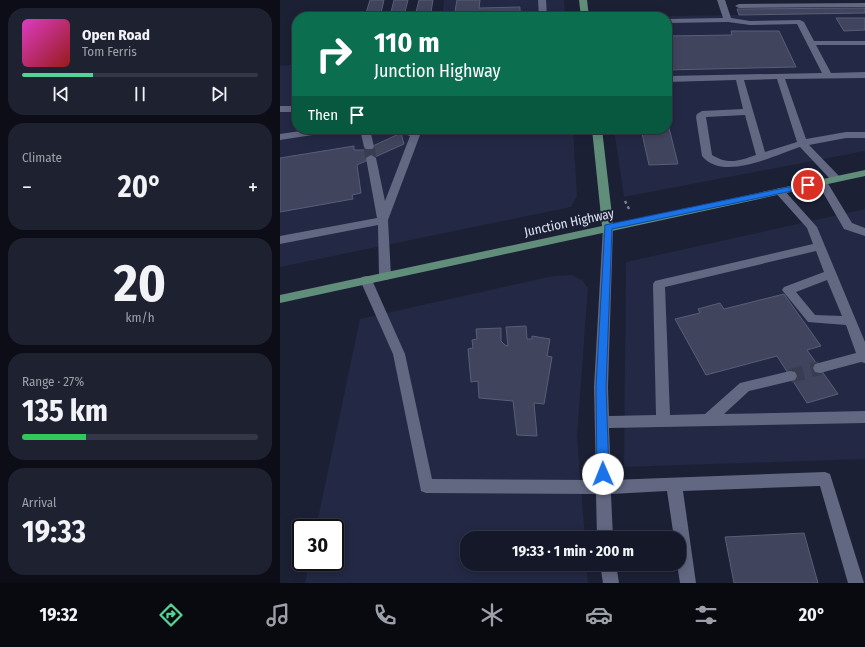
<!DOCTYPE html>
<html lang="en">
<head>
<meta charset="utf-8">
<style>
  :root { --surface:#151828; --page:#1e2130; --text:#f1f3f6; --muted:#9da0a8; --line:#343745; --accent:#54d396 }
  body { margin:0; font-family:"Fira Sans Condensed",sans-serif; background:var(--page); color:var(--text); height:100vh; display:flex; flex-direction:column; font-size:15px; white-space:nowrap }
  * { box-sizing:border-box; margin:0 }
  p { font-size:13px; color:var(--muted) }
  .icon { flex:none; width:22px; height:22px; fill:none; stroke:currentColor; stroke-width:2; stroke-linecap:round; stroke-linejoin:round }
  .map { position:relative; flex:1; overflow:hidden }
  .panel { display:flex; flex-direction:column; gap:8px; padding:8px; background:#0c0d16; width:280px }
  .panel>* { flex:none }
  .guide { position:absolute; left:12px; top:12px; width:380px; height:122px; border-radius:16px; box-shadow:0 2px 10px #0003,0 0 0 1px var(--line); background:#0b6e4f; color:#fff; overflow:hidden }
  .speed { position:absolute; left:12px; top:519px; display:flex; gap:8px; font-size:20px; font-weight:700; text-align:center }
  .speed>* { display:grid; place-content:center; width:52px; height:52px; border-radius:50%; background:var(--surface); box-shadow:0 2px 10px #0003,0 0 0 1px var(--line); line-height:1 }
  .speed .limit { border:2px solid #111; border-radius:6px; background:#fff; color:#111 }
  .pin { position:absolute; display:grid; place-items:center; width:34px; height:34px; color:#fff; margin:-17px; border:2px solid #fff; border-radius:50%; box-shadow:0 1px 4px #0007 }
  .me { position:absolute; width:44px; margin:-22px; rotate:359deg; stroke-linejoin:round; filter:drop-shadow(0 0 3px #0008) }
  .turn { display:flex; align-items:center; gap:14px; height:84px; padding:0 16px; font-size:18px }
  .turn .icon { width:52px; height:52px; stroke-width:2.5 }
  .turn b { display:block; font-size:28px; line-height:34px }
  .then { display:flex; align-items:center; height:38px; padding:0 16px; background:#0003; gap:8px; font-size:15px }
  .big { font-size:30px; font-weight:700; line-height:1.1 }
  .panel .widget { flex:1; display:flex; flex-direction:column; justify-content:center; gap:6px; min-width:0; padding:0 14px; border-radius:16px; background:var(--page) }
  .panel .dial { align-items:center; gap:0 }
  .dial b { font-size:52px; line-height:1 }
  .song { display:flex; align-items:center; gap:12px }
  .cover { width:48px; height:48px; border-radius:6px; background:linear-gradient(135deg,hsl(310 70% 55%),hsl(0 70% 35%)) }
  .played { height:4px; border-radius:2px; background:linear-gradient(90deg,var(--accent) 30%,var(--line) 30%) }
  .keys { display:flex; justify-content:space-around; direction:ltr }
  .heat { display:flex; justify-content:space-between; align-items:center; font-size:22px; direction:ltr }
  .charge { height:6px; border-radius:3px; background:linear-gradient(90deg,#34c759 27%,var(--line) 0) }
  .trip { position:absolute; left:180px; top:531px; width:226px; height:40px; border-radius:16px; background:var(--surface); box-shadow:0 2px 10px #0003,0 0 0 1px var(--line); font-weight:700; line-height:40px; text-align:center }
  .dock { display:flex; height:64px; justify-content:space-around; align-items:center; background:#080a10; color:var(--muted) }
  .dock .icon { width:28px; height:28px }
  .dock .current { color:var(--accent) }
  .dock b { font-size:18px; color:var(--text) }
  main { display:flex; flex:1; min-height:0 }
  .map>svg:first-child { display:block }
  .built { fill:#232844 }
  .building { fill:#40455d; stroke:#585e77 }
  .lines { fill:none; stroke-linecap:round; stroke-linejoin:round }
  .minor-tunnel-far1 { stroke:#393d51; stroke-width:11; stroke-dasharray:11 5.5; stroke-linecap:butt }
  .minor-tunnel { stroke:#393d51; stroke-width:14; stroke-dasharray:14 8; stroke-linecap:butt }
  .path { stroke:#7a7e90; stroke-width:2.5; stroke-dasharray:3 3; stroke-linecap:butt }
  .minor { fill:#626882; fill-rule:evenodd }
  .major { fill:#618e7b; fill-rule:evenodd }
  .route { fill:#1a73e8; stroke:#114b97 }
  .labels { text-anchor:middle; stroke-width:4; stroke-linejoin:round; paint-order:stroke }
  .street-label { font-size:13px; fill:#dee2f1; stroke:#1c2035 }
</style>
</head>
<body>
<main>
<section class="panel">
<div class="widget">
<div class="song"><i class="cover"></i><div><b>Open Road</b><p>Tom Ferris</p></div></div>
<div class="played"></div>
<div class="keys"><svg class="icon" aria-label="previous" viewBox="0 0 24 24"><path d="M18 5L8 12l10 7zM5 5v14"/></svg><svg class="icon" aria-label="pause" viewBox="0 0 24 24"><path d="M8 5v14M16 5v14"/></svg><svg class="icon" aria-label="next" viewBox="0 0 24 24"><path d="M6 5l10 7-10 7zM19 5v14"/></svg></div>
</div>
<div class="widget"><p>Climate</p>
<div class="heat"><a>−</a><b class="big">20°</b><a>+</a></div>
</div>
<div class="widget dial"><b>20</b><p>km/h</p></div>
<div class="widget"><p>Range · 27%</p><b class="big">135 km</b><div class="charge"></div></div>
<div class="widget"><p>Arrival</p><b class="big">19:33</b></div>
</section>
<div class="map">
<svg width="585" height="583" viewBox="0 0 585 583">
  <rect width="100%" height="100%" fill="#1c2035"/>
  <g class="built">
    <path d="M164,0H284L285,17H162Z"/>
    <path d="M585,13V151L344,197L334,129H387V17H331Z"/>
    <path d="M17,64V129H293L297,196L291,207L0,267V66Z"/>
    <path d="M585,209V459L344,467L346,262Z"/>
    <path d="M291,275L302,280L308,288L297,436L305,538H187V564H306L308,583H25L29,562H55V528H36L80,319L273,276Z"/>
  </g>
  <g class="building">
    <path d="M90,0H104L101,13H86Z"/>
    <path d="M114,0H128L125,12H111Z"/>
    <path d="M139,0H153L151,12H136Z"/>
    <path d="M177,0H200L199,8L240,7V17H174Z"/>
    <path d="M585,8V13L459,15L457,9Z"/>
    <path d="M556,18H585V30L564,31Z"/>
    <path d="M451,31H499L516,67L387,70V36L452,35Z"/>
    <path d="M387,120L398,164L369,165L361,129H387Z"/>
    <path d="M121,133L124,144L77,165L81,193L72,195L73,199L0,212V158L74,146V150H84Z"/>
    <path d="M504,294L541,346L527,350L558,394L527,403L497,356L426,375L395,319L420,313L418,309L440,303L444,309Z"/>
    <path d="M246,326L247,339H252V336L270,339L267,356L272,357L264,404L254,403L257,436L237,435L233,401L199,398L198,381L191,382L188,349L193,348L192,340L197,339L196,329L221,328V341L225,345L228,346L226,327Z"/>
    <path d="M524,533L538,583H454L445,537Z"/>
  </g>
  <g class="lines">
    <path class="minor-tunnel-far1" d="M89,147L91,158"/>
    <path class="minor-tunnel" d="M510,376L540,368"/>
    <path class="path" d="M345,201L350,211"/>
    <g class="minor">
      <path d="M258,0H266L267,17H259Z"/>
      <path d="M437,0H445L451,18L470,21L520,20L524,22L534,41H585V45H536L551,73L585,72V78L505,79L526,139L566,132H585V138H566L529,145L560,177L561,179L560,181H552L520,147C495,155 443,182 422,156L416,117L417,114L422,111L463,109L456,80L387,82V76L542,73L517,24L470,25L448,22L387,23V19L443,18ZM497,79L517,142L485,152L464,80ZM465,115L476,155C459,161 448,165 432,155L426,117Z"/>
      <path d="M585,3V7L459,8L455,6L459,4Z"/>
      <rect x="0" y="106" width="17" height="6"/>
      <path d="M34,129H57L52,132L0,140V134Z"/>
      <path d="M80,129H90L94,147L92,149H86L84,147Z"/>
      <path d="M114,129H128L140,135L108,220L111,276L109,279L105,280L101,279L99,276L98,225L0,244V236L97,218L86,158L91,155L96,158L105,201L130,136L116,131Z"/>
      <path d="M542,179L547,182L572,223L585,228V236L564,229L537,182Z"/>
      <path d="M499,188L503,189L537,227L585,342V363L581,362L540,373L535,372L533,368L535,364L576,353L566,325L528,322L502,290L504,287L544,272L536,251L385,287L390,415L425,414L460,383L510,371L515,372L517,376L515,380L469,391L444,414L585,411V423L329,428L331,480L545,472L550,474L584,583H568L540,486L403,491L416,583H400L397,564H399V538H394L387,491L331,494L333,538H317L316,494L146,493L141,491L113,354L80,280L82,277L86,276L90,277L92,280L125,354L152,479L316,480L314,387L323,227L324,224H332L333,227L328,387L329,416L376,415L373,284L375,281L379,280L533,244L527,228L494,191ZM547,280L562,316L535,315L516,292Z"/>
      <path d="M320,564H336L339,583H323Z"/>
    </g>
    <g class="major">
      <path d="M299,0H307L309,17H301Z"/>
      <path d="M312,129H322L333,224L585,170V176L0,303V295L322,226Z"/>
    </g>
  </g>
  <path class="route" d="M528,183L532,185L531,187L332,229L326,387L329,474L327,477L323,479L319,477L317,474L316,387L325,225Z"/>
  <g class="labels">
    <g class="street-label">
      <text transform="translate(289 222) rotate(-12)" y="5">Junction Highway</text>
    </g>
  </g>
</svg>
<div class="speed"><div class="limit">30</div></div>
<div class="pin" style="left:528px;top:185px;background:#d93025"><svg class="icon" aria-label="arrive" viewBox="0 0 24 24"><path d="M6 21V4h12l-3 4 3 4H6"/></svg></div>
<svg class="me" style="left:323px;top:474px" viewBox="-20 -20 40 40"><circle r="19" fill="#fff"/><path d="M0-13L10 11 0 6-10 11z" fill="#1a73e8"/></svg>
<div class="trip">19:33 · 1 min · 200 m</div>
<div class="guide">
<div class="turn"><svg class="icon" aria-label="right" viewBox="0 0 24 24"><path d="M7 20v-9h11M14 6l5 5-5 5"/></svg><div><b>110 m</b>Junction Highway</div></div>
<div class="then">Then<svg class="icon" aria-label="arrive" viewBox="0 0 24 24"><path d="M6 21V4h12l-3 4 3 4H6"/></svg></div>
</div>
</div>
</main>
<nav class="dock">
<b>19:32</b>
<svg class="icon current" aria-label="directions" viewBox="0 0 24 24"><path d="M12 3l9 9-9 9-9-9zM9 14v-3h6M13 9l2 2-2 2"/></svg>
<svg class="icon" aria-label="music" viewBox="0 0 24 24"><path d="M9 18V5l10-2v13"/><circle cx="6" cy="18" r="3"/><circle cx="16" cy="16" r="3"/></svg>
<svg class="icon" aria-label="phone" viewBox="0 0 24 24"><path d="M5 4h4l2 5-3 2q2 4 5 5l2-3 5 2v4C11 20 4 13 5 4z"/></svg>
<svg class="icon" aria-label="climate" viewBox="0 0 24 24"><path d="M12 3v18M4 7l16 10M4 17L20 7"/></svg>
<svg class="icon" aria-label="car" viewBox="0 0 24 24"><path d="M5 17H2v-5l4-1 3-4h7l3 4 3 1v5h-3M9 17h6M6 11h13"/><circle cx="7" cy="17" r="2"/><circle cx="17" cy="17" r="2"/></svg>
<svg class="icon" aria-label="filters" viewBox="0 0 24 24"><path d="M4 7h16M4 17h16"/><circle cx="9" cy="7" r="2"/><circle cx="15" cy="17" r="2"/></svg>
<b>20°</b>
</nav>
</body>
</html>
